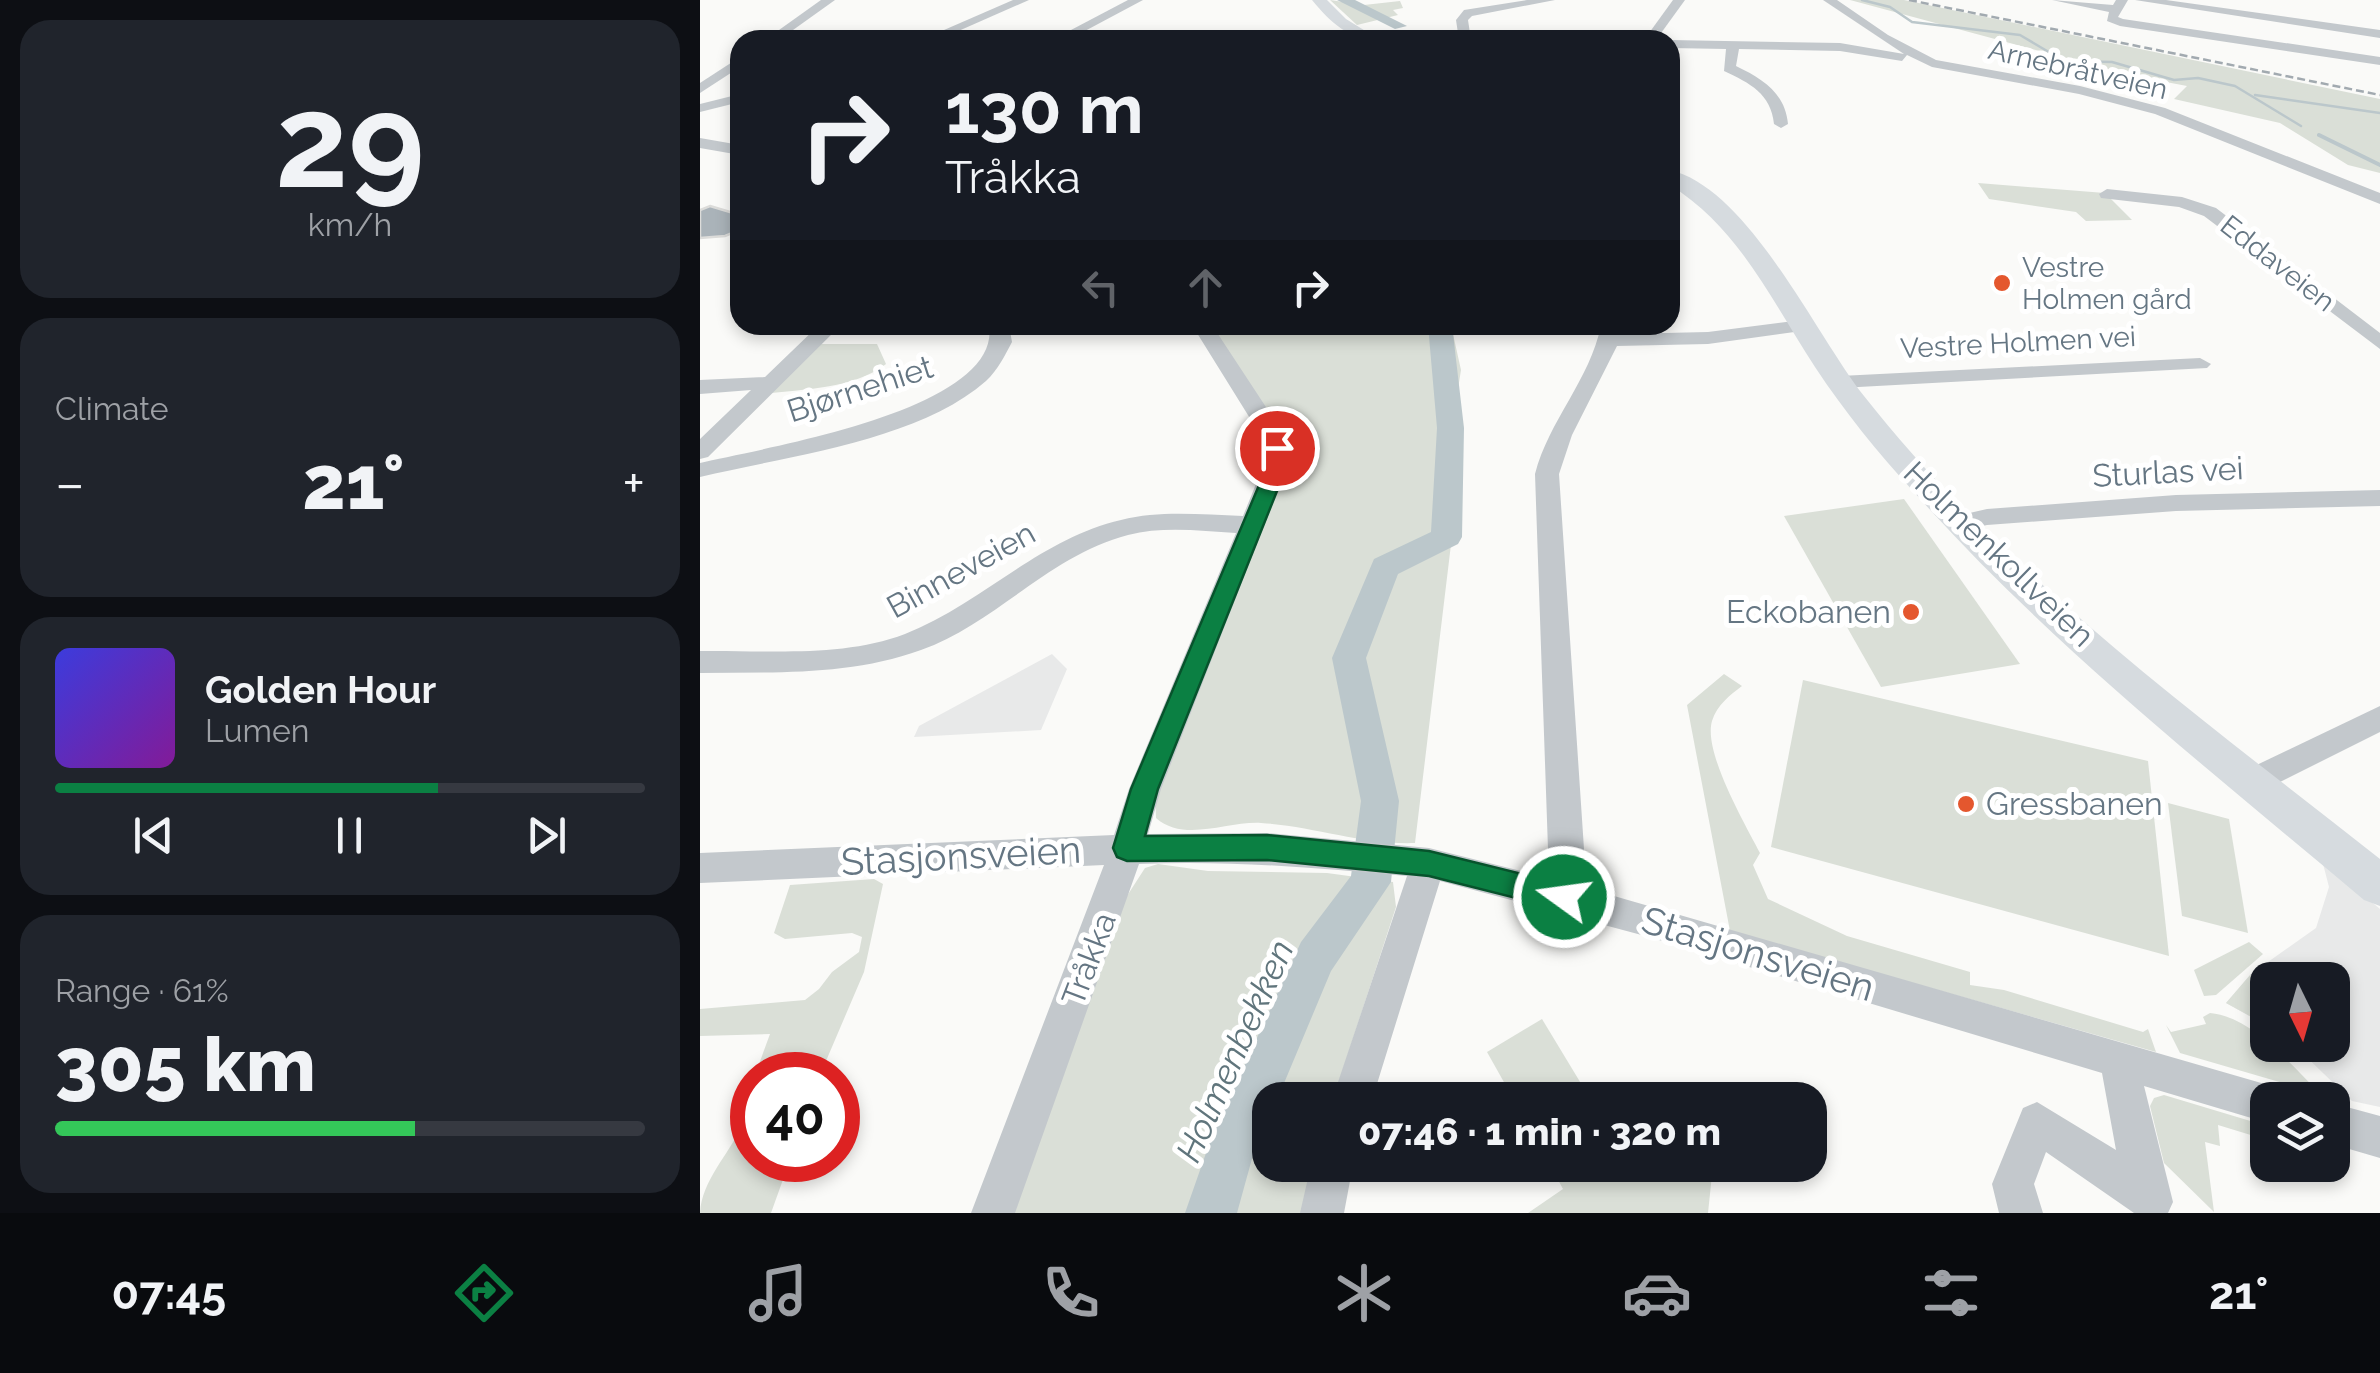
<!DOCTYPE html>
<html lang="en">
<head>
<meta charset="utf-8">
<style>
  :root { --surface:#171b24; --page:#20242c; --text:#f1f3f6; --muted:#9ea1a6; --line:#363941; --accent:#0b8043 }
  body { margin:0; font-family:Raleway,sans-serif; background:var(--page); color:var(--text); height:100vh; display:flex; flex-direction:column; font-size:38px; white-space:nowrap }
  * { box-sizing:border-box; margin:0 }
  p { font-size:32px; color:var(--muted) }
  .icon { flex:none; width:55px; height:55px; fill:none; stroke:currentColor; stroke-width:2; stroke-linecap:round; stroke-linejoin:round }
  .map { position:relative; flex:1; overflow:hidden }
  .details { display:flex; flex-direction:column; gap:20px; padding:20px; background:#0d0f14; width:700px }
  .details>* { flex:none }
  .banner { position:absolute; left:30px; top:30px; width:950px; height:305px; border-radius:30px; box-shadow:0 5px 15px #0003; background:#171b24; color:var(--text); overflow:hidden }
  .needle { width:65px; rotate:175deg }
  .buttons { position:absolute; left:1550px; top:962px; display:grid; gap:20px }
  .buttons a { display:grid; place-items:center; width:100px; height:100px; border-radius:20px; background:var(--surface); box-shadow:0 5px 15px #0003; font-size:50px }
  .speed { position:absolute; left:30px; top:1052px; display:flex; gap:20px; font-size:50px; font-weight:700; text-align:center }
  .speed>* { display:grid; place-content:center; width:130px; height:130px; border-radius:50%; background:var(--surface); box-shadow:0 5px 15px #0003; line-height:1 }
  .speed .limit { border:15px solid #d22; background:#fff; color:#111 }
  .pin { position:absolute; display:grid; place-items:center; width:85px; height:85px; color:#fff; margin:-42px; border:5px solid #fff; border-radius:50%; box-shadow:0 2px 10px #0007 }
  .me { position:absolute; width:110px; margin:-55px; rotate:284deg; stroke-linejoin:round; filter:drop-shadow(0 0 8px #0008) }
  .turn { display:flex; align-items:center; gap:35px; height:210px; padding:0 50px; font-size:45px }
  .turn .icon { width:130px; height:130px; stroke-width:2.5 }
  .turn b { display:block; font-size:70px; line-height:85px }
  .lanes { display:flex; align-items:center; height:95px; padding:0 50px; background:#0003; justify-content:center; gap:50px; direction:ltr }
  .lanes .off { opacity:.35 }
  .big { font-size:75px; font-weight:800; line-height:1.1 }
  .details .widget { flex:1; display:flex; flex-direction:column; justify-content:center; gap:15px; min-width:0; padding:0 35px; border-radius:30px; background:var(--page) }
  .details .dial { align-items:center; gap:0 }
  .dial b { font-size:130px; line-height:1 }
  .song { display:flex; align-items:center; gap:30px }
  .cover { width:120px; height:120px; border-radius:15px; background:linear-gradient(135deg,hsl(240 70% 55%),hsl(290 70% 35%)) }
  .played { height:10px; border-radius:5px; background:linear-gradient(90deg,var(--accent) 65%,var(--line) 65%) }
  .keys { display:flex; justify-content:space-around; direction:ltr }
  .heat { display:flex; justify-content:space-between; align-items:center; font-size:55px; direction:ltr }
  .charge { height:15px; border-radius:8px; background:linear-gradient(90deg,#34c759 61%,var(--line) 0) }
  .trip { position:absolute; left:552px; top:1082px; width:575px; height:100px; border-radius:30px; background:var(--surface); box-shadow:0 5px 15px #0003; font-weight:800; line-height:100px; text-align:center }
  .dock { display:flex; height:160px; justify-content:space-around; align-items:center; background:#090b0e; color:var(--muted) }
  .dock .icon { width:70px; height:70px }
  .dock .selected { color:var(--accent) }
  .dock b { font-size:45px; color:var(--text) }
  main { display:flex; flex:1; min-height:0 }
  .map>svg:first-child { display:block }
  .built { fill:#e8e9e9 }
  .green { fill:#dadfd7 }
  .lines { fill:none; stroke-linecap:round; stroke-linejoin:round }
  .stream-far1 { stroke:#bbc7cb; stroke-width:2.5 }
  .stream { stroke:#bbc7cb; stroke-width:4 }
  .river { fill:#bbc7cb; fill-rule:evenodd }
  .building { fill:#aab3b9; stroke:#dcdcda; stroke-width:2.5 }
  .minor { fill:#c3c8cc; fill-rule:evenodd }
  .major { fill:#d6dbdf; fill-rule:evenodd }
  .rail { stroke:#a2aab0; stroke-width:2.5; stroke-dasharray:8 4; stroke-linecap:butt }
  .route { fill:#0b8043; stroke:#07532c; stroke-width:2.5 }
  .poi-dot { fill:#e4572e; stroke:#fff; stroke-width:4 }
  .labels { text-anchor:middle; stroke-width:10; stroke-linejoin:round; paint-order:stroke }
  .far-street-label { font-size:28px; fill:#657683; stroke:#fff }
  .far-poi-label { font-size:28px; fill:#657683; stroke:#fff; text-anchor:start }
  .street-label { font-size:32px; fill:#657683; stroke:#fff }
  .poi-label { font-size:32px; fill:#657683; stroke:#fff; text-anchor:end }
  .water-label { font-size:35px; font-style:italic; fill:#60757c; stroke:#fff }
  .near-street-label { font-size:38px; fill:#657683; stroke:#fff }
</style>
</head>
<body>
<main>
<section class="details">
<div class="widget dial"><b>29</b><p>km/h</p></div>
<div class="widget"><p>Climate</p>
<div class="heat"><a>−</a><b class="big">21°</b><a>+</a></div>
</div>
<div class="widget">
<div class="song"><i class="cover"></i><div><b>Golden Hour</b><p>Lumen</p></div></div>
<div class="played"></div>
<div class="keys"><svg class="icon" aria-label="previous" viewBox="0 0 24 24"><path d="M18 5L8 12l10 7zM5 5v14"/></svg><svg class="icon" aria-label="pause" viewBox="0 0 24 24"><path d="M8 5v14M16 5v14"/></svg><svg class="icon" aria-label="next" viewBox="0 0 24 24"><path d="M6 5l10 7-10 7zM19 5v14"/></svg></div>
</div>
<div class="widget"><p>Range · 61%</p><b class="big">305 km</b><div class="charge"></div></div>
</section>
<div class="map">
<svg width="1680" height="1213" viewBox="0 0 1680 1213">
  <rect width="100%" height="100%" fill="#fafaf8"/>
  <g class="built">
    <path d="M352,654L367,669L341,730L214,737L219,726Z"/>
    <path d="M1622,860L1680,909V1107L1652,1101L1594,1045H1632V980H1568L1567,1026L1526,1003L1551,974L1616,928L1629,887Z"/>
  </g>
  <g class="green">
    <path d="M630,0L664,5L700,1L703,8L693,10L698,15L657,25Z"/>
    <path d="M1150,0H1204L1680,99V173L1648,165L1580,123L1474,99L1487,86L1429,75Z"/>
    <path d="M1278,183L1405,193L1432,220L1386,221L1376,212L1289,199Z"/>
    <path d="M509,325H751L761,370L757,395L763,445L715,843C663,845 613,826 561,823C528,821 484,843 456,818L455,789L587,461Z"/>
    <path d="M119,344H177L186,364C154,389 103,389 64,394Z"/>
    <path d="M1204,499L1320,664L1181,687L1084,516Z"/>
    <path d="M1024,674L1042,686C1030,695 1017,705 1012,721C1003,752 1045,824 1060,853L1053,865L1068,899L1147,936L1270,972V985L1304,990L1443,1032L1448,1029L1456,1052L1030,931L987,705Z"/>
    <path d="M1103,680L1448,761L1469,956L1071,847Z"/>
    <path d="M1468,803L1529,819L1548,933L1482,916Z"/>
    <path d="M458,864L508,871L627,873L693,882L696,907L633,1100H570V1165H614L605,1213H309L425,899L445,868Z"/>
    <path d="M174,879L183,884L164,972L120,1075H55L70,1034L0,1036V1009L105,1000L119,989L132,972L159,952L162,937L152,933L85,939L74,933L90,885Z"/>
    <path d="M1549,942L1563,954L1516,995L1504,996L1494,970Z"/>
    <path d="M1551,974L1563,985L1557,990L1567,1000V1013L1559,1021L1526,1003Z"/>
    <path d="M1510,1013C1554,1017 1591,1066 1621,1094L1480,1053L1466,1025L1471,1032L1506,1024L1503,1017Z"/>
    <path d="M842,1019L891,1100H814L787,1052Z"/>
    <path d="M52,1081V1160H90L71,1213H0C2,1180 28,1156 41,1127C48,1112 46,1097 52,1081Z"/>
    <path d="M1464,1095L1567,1126V1140L1518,1125L1520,1146L1505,1142L1514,1212L1464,1163L1450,1106L1454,1098Z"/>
    <path d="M850,1165H1013L1008,1213H828L863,1189Z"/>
  </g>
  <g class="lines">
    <g class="stream-far1">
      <path d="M1162,0L1190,7L1212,22L1320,35L1364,61L1412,62L1474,80L1498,78L1535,86L1601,126"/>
      <path d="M1351,76L1369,63"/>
      <path d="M1555,95L1680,113"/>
    </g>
    <path class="stream" d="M1619,135L1680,165"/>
    <g class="river">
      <path d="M637,0H655L707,26L695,29Z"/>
      <path d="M728,325H752L764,428L762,537L758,544L698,574L666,658L699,801L691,882L631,971L577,1100H570V1115L553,1155L537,1213H485L512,1136L601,942L651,876L661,801L632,658L674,559L731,532L737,428Z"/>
    </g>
  </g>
  <path class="building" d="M10,206L40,215V230L25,236L0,238V210Z"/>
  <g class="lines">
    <g class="minor">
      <path d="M121,0H135L79,40H65Z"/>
      <path d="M313,0H329L238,40H221Z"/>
      <path d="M428,0H443L368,40H352Z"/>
      <path d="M827,0H855L772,16L768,20L771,40H759L756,20L764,10Z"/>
      <path d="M973,0H985L956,40H944Z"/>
      <path d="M1123,0H1137L1188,35L1236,60L1380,86L1465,108L1680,193V204L1455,114L1379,94L1232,67L1207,55L1202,61L1140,51L1039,49L1036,66C1063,79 1085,93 1088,124L1081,128L1074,124C1071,94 1050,83 1024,71L1026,49L970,48V40L1140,43L1204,54Z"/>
      <path d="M1352,0L1413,5L1416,0H1428L1418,17L1423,19L1680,57V65L1420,26L1407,21L1409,12Z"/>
      <path d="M1435,0H1466L1680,30V38Z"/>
      <path d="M564,36L582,40H558Z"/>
      <path d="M40,57V67L0,93V83Z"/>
      <path d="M40,94V102L0,112V104Z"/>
      <path d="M0,138L40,145V155L0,148Z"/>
      <path d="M1407,189L1482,197L1516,208L1680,333V349L1504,216L1479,207L1401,198L1399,194Z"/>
      <path d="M1102,320L1112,326L1109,330L1008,344L917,346L872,435L859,474L885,864L883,887L1582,1089L1587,1100H1568V1123L1444,1086L1473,1202L1468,1213H1434L1346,1152L1334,1184L1343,1213H1299L1292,1184L1323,1108L1337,1102L1416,1150L1402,1073L949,937L740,881L672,1100H632L707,876C618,868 529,860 439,864L315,1213H271L404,865L0,883V853L414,835L429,789L536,533C501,531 463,526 428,535C350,555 296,623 221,650C150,676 74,672 0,673V651C66,650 142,658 205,634C281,604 339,539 421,520C461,510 502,515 543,516L565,462L561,436L492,325H512L585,436L589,462L461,789L448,834L567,833L729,848L849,878L835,474C849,420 890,380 901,325H921L920,334L1008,332Z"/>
      <path d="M119,325H141L8,457L0,459V439L51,390L0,394V380L65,377Z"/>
      <path d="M289,325H309L312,342C305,355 298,370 286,381C218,441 87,456 0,477V463C61,448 303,411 289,325Z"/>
      <path d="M1500,358L1511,364L1507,368L1140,388L1129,382L1140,376Z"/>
      <path d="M1680,490V506L1476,511L1287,525L1261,531L1248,523L1252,517L1287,509L1476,495Z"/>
      <path d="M1680,706V732L1564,790L1553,794L1542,790L1537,781L1542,772Z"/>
      <path d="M1632,1103L1680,1116V1158L1632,1144Z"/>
      <path d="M611,1165H653L644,1213H600Z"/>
    </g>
    <g class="major">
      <path d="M612,0H627L646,19L680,40C649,40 631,23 612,0Z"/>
      <path d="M970,170C1049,189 1115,334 1164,396C1307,578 1500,717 1680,859V906L1664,900C1510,770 1349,644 1214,492C1178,453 1144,411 1115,367C1071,300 1040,229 970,185Z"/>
    </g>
    <path class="rail" d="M1209,0L1680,95"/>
  </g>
  <path class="route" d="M577,442L587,448L585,471L458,789L445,836L567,835L729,851L874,887L878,897L874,906L864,910L729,876L567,860L427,861L417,857L413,848L431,789L565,471L568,448Z"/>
  <g class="poi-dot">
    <circle cx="1302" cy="283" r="10"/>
    <circle cx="1211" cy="612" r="10"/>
    <circle cx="1266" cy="804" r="10"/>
  </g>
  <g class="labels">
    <g class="far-street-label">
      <text transform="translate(1378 69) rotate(13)" y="10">Arnebråtveien</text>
      <text transform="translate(1578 263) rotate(38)" y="10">Eddaveien</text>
      <text transform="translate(1318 342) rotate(-3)" y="10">Vestre Holmen vei</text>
    </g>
    <g class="far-poi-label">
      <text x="1322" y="277">Vestre<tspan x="1322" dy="32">Holmen gård</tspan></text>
    </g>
    <g class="street-label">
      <text transform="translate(160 389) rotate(-18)" y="11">Bjørnehiet</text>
      <text transform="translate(1468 472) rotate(-3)" y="11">Sturlas vei</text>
      <text transform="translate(1299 554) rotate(44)" y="11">Holmenkollveien</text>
      <text transform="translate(261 570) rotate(-29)" y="11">Binneveien</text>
      <text transform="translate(389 959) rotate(-69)" y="11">Tråkka</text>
    </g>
    <g class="poi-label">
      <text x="1191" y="623">Eckobanen</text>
      <text x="1286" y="815" text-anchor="start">Gressbanen</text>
    </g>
    <g class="water-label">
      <text transform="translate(535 1051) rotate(-66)" y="12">Holmenbekken</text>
    </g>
    <g class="near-street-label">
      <text transform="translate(261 856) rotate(-3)" y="13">Stasjonsveien</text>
      <text transform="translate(1058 954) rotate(17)" y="13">Stasjonsveien</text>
    </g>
  </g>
</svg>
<div class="buttons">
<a><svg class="needle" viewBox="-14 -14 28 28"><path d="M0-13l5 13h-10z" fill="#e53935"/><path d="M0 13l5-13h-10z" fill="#9ea1a6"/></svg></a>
<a><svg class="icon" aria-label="layers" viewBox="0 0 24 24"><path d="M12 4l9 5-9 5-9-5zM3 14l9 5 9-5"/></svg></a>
</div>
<div class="speed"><div class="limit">40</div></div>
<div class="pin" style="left:577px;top:448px;background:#d93025"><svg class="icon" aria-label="arrive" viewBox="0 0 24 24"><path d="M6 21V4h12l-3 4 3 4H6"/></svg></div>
<svg class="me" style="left:864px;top:897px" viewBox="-20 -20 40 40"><circle r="17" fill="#0b8043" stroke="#fff" stroke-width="3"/><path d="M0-11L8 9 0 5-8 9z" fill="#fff"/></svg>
<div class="trip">07:46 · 1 min · 320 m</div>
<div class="banner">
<div class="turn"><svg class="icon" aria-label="right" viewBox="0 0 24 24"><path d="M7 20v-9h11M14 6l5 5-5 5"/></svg><div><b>130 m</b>Tråkka</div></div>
<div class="lanes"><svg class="icon off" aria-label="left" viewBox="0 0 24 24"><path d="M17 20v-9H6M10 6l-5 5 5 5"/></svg><svg class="icon off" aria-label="ahead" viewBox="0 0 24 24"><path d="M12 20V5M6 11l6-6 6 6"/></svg><svg class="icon" aria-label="right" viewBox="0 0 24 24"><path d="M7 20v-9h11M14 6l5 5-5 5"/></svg></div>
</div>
</div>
</main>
<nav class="dock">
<b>07:45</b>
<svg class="icon selected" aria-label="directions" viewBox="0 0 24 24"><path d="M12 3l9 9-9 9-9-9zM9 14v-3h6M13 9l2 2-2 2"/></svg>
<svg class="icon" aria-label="music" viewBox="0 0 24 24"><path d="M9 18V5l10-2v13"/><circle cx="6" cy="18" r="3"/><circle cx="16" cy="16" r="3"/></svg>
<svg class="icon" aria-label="phone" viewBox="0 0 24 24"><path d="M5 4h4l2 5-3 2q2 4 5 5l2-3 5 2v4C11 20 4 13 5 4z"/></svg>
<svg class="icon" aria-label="climate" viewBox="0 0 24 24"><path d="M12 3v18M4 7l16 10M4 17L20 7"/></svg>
<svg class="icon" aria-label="car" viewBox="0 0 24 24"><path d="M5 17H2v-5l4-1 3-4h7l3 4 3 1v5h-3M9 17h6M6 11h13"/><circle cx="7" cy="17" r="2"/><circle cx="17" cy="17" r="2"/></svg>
<svg class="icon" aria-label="filters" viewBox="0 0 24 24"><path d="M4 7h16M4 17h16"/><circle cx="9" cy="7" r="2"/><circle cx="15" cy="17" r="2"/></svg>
<b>21°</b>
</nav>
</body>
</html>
